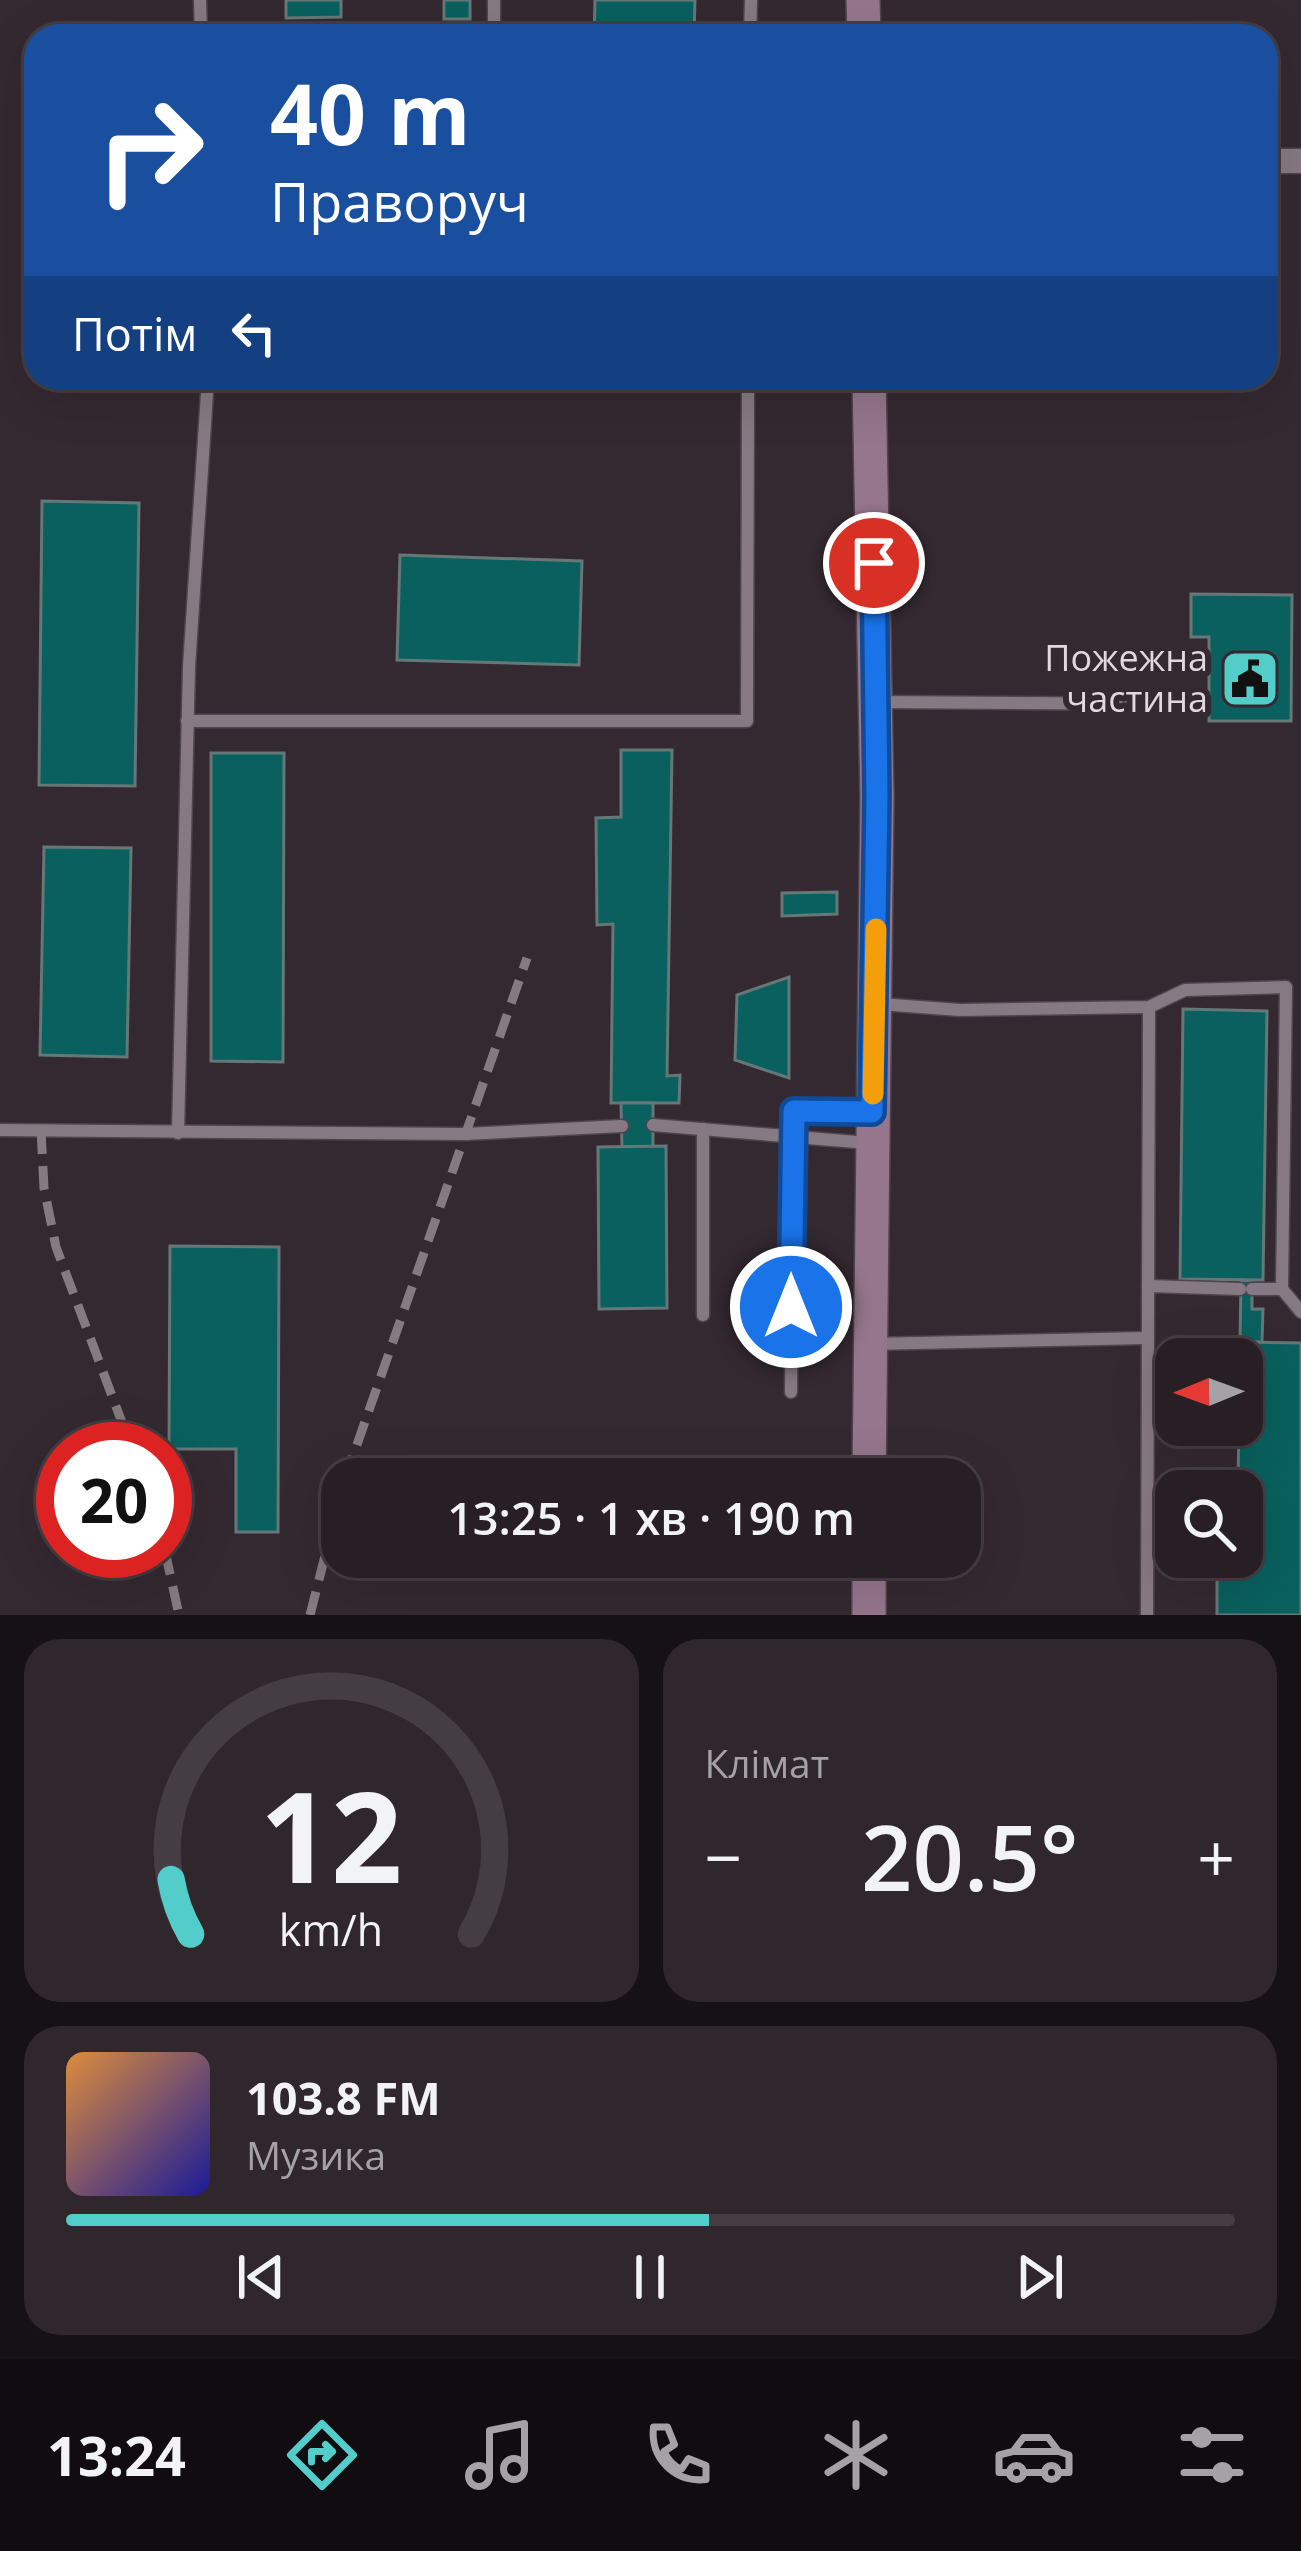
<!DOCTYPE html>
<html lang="uk">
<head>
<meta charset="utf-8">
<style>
  :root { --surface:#281f25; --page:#30272d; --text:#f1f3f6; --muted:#a5a2a7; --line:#443d42; --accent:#53cdc9 }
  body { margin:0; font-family:"Open Sans",sans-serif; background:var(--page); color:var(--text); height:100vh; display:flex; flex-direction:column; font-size:45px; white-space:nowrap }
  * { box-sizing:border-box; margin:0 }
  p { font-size:39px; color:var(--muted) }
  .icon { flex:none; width:66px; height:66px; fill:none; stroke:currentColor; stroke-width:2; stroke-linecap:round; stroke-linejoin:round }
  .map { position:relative; height:1615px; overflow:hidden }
  .sheet { display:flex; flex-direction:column; gap:24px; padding:24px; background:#161114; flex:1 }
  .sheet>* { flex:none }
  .hud { position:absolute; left:24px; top:24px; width:1254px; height:366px; border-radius:36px; box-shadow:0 12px 48px #0002,0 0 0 3px var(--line); background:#1a4fa0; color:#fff; overflow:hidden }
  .needle { width:78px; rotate:269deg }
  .tools { position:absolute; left:1155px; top:1338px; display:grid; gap:24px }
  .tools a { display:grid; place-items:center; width:108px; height:108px; border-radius:24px; background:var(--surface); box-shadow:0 12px 48px #0002,0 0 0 3px var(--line); font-size:60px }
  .speed { position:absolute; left:36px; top:1422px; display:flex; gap:24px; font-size:60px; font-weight:700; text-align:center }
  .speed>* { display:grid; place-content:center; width:156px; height:156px; border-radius:50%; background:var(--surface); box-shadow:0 12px 48px #0002,0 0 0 3px var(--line); line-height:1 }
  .speed .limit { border:18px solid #d22; background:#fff; color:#111 }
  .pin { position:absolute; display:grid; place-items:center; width:102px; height:102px; color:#fff; margin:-51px; border:6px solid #fff; border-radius:50%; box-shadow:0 3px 12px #0007 }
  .me { position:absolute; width:132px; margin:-66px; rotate:0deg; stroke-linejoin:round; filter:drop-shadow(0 0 9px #0008) }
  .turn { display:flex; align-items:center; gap:42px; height:252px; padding:0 48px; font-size:54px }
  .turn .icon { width:156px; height:156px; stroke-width:2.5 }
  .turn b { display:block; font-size:84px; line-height:102px }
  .then { display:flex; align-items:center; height:114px; padding:0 48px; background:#0003; gap:24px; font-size:45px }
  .big { font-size:90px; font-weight:600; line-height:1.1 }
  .sheet .widget { flex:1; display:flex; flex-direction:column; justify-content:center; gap:18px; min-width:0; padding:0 42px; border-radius:36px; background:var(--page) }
  .sheet .dial { align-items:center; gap:0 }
  .dial svg { height:312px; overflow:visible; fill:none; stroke:var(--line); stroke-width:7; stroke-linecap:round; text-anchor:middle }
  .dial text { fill:var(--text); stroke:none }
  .song { display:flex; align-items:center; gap:36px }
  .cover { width:144px; height:144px; border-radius:18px; background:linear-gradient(135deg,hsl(30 70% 55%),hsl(240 70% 35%)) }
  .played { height:12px; border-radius:6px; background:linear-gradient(90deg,var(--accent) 55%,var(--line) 55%) }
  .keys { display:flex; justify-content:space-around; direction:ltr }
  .heat { display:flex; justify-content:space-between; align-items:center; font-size:66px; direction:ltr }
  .sheet .tiles { flex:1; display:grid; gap:24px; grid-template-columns:1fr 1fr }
  .widget:last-child { grid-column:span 2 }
  .trip { position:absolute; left:321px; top:1458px; width:660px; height:120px; border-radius:36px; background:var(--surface); box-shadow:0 12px 48px #0002,0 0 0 3px var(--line); font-weight:600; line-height:120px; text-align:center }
  .tabs { display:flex; height:192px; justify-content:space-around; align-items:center; background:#100c0f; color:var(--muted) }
  .tabs .icon { width:84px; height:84px }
  .tabs .active { color:var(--accent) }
  .tabs b { font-size:54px; color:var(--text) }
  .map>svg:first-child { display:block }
  .building { fill:#09605e; stroke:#657877; stroke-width:3 }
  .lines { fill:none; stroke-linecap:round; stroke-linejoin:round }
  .lane-casing { stroke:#4f454c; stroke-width:15 }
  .street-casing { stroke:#4f454c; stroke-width:27 }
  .secondary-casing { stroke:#4f454c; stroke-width:36 }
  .lane { stroke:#877983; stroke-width:12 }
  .street { stroke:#877983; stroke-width:24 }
  .secondary { stroke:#95768d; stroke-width:33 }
  .rail { stroke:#847a80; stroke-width:9; stroke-dasharray:24 12; stroke-linecap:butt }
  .route-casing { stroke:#114b97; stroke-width:30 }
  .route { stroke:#1a73e8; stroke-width:21 }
  .slow { stroke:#f59e0b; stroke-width:21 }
  .labels { text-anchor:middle; stroke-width:12; stroke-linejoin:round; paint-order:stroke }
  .poi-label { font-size:36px; fill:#dfd8dd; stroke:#352931; text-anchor:end }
</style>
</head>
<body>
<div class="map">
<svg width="1301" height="1615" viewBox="0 0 1301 1615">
  <rect width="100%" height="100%" fill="#352931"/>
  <g class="building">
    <path d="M286,0H341V17L286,18Z"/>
    <rect x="444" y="0" width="26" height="19"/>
    <path d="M595,0H695L694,36H594Z"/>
    <path d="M42,501L139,503L135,786L39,785Z"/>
    <path d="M400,555L582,561L579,665L397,660Z"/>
    <path d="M1191,594L1292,595L1291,721H1209V637H1191Z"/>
    <path d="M621,750H672L667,1076L680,1075L679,1103H611L613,924L597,925L596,818L621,817Z"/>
    <path d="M211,753H284L283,1062L211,1061Z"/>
    <path d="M44,847L131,848L127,1057L40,1055Z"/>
    <path d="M837,892V914L782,916V893Z"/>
    <path d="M789,977V1078L735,1060L737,995Z"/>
    <path d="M1183,1009L1267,1011L1263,1280L1180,1279Z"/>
    <path d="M621,1103H653V1147H622Z"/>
    <path d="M666,1146L667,1308L599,1309L598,1147Z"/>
    <path d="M170,1246L279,1247L278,1532H236V1449H169Z"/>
    <path d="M1241,1280L1252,1281V1309H1263L1262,1342H1240Z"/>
    <path d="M1240,1342L1301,1343V1615H1217V1557H1242V1491H1238Z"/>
  </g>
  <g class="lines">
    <g class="lane-casing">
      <g id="lane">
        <path d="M200,0L201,36"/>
        <path d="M494,0V36"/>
        <path d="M750,36L751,0"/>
        <path d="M877,702L1169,704"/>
        <path d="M187,721H747L748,378"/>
        <path d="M880,1004L960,1010L1149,1007L1185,990L1286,987L1282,1289L1301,1312"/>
        <path d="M653,1125L868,1143"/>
        <path d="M0,1130L465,1134L622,1126"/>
        <path d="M178,1133L189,667L208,378"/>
        <path d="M1148,1286L1240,1289"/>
        <path d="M1252,1289H1282"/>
        <path d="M703,1315V1129"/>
        <path d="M871,1344L1146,1338"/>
        <path d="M791,1392L793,1111L871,1112"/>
        <path d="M1147,1615L1149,1007"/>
      </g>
    </g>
    <g class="street-casing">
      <path id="street" d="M1266,161H1301"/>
    </g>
    <g class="secondary-casing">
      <g id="secondary">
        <path d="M863,0L864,36"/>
        <path d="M869,1479L877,797L869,378"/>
        <path d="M869,1557V1615"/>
      </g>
    </g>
    <use href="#lane" class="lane"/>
    <use href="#street" class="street"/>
    <use href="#secondary" class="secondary"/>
    <g class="rail">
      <path d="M41,1130L44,1188L56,1247L132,1449"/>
      <path d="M345,1479L527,958"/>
      <path d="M165,1551L179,1615"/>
      <path d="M310,1615L342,1489"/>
    </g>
  </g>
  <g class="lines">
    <g class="route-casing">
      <path id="route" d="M791,1307L794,1111L872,1112L877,797L874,563"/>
    </g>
    <use href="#route" class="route"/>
    <path class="slow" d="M873,1094L876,929"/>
  </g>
  <defs>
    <g id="civic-square" transform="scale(3)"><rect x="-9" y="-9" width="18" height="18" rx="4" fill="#53cdc9" stroke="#352931"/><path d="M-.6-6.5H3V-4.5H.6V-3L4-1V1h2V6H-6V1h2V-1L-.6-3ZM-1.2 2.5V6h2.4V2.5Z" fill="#111"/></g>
  </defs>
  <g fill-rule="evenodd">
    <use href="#civic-square" x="1250" y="679"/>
  </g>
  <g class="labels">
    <g class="poi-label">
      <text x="1208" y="671">Пожежна<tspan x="1208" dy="41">частина</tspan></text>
    </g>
  </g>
</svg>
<div class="tools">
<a><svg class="needle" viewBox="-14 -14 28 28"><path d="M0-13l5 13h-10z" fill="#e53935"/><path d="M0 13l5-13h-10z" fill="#a5a2a7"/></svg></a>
<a><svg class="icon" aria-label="search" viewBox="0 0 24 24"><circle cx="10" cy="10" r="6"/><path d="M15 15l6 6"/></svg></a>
</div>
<div class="speed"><div class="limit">20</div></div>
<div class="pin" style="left:874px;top:563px;background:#d93025"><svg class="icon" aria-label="arrive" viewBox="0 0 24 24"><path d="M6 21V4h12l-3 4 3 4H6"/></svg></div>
<svg class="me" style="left:791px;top:1307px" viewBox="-20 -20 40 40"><circle r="17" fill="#1a73e8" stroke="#fff" stroke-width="3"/><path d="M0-11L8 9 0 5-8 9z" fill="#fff"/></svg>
<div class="trip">13:25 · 1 хв · 190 m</div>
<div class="hud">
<div class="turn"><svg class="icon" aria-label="right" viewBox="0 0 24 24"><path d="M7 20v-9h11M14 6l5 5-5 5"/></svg><div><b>40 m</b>Праворуч</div></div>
<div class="then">Потім<svg class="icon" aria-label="left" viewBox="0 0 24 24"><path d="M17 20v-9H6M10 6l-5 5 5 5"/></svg></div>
</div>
</div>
<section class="sheet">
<div class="tiles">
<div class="widget dial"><svg viewBox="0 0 100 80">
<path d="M14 69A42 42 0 1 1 86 69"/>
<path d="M14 69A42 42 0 0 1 9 55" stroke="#53cdc9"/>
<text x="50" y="56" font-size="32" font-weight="700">12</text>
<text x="50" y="72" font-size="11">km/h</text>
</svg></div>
<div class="widget"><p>Клімат</p>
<div class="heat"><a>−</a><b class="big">20.5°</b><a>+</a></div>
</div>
<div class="widget">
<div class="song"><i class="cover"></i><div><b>103.8 FM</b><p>Музика</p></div></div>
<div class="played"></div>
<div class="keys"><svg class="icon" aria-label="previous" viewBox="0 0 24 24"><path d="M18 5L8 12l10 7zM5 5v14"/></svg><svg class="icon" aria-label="pause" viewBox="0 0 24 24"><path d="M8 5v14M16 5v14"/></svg><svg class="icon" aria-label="next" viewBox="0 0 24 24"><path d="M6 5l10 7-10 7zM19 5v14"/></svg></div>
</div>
</div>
</section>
<nav class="tabs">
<b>13:24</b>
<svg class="icon active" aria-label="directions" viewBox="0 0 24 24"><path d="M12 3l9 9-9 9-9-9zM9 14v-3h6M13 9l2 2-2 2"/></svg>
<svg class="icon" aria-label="music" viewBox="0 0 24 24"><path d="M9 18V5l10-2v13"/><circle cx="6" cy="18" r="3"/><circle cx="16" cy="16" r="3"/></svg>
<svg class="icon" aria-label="phone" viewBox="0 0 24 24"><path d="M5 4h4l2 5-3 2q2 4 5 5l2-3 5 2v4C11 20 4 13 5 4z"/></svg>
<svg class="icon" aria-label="climate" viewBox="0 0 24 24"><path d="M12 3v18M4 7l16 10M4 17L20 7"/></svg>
<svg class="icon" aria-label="car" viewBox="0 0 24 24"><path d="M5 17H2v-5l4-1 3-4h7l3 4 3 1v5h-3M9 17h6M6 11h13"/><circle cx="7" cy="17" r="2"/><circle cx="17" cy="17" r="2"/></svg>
<svg class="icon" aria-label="filters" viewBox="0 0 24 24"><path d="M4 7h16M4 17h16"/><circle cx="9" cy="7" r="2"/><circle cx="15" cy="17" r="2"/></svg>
</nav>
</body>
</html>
